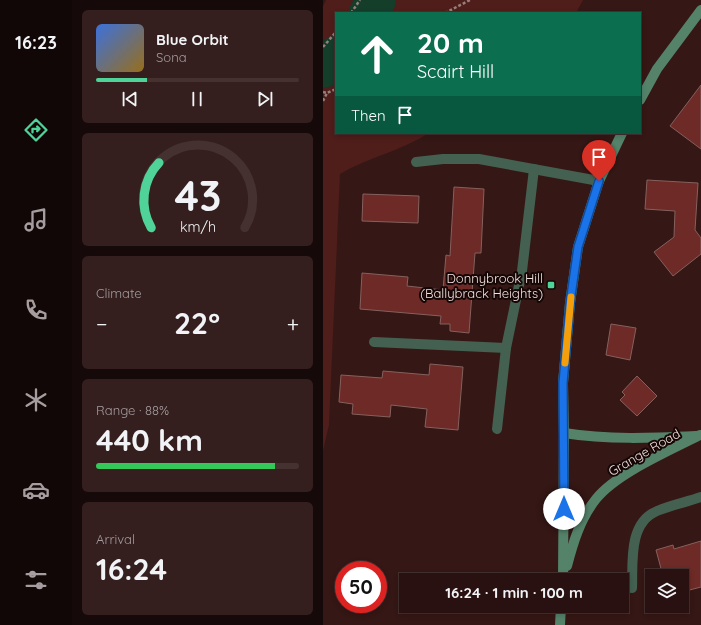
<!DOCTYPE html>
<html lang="en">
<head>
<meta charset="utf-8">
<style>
  :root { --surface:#281110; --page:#341f1e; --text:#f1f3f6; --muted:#a59d9f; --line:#443130; --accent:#50d398 }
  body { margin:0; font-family:Quicksand,sans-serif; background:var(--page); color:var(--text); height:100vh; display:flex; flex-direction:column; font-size:15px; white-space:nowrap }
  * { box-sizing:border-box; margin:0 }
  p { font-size:13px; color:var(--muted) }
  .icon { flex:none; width:22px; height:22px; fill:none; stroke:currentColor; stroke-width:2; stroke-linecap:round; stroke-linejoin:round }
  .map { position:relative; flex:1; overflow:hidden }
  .sheet { display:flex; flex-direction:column; gap:10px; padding:10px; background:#160909; width:251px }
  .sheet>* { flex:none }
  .banner { position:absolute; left:12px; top:12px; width:306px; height:122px; border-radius:0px; box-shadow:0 2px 6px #0003,0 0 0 1px var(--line); background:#0b6e4f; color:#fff; overflow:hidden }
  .buttons { position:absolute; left:322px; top:569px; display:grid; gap:8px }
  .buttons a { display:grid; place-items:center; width:44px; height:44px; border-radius:0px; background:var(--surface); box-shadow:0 2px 6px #0003,0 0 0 1px var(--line); font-size:20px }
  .speed { position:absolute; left:12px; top:561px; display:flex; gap:8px; font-size:20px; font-weight:700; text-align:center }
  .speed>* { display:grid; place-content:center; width:52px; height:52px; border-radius:50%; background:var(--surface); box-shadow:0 2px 6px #0003,0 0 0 1px var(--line); line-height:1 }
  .speed .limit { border:6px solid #d22; background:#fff; color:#111 }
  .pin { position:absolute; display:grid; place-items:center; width:34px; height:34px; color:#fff; margin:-41px -17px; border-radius:50% 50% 50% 0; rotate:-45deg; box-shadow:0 0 4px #0007 }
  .pin .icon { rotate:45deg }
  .me { position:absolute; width:44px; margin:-22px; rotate:0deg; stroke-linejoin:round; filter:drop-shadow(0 0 3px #0008) }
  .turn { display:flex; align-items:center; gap:14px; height:84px; padding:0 16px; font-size:18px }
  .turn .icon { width:52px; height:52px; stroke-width:2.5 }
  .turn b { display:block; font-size:28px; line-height:34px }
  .then { display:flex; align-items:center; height:38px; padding:0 16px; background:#0003; gap:8px; font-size:15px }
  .big { font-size:30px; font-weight:700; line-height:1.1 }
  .sheet .tile { flex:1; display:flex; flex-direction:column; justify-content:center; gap:6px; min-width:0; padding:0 14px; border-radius:6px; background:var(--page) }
  .sheet .dial { align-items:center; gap:0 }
  .dial svg { height:104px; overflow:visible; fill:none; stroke:var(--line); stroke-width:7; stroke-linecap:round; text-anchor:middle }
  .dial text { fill:var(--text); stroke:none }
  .song { display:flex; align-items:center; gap:12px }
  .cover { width:48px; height:48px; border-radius:6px; background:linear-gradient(135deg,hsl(220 70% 55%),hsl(40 70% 35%)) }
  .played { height:4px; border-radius:2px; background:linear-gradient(90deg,var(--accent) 25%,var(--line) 25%) }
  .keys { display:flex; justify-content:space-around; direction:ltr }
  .heat { display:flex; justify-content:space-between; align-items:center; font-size:22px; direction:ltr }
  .charge { height:6px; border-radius:3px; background:linear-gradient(90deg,#34c759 88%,var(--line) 0) }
  .trip { position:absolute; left:76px; top:573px; width:230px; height:40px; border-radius:0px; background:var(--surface); box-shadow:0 2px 6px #0003,0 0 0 1px var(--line); font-weight:700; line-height:40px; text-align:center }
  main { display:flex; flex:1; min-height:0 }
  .dock { display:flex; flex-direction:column; width:72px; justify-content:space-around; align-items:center; background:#100706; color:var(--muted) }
  .dock .icon { width:28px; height:28px }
  .dock .current { color:var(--accent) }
  .dock b { font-size:18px; color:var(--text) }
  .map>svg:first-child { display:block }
  .green { fill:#4f1d1a }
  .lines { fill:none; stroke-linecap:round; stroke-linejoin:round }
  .river { stroke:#143d2a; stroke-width:38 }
  .building { fill:#6d2a26; stroke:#85615d }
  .path { stroke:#977e7c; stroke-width:2.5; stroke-dasharray:3 2; stroke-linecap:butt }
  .street { stroke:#436050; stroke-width:10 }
  .secondary { stroke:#54836a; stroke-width:10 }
  .route-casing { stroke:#114b97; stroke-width:10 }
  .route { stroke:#1a73e8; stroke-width:7 }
  .slow { stroke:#f59e0b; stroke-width:7 }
  .poi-dot { fill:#50d398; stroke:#140706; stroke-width:1.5 }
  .labels { text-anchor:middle; stroke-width:4; stroke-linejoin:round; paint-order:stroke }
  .poi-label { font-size:13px; fill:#f6e1df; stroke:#140706; text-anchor:end }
  .street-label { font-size:13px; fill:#f6e1df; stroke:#140706 }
</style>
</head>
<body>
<main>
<nav class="dock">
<b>16:23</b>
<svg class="icon current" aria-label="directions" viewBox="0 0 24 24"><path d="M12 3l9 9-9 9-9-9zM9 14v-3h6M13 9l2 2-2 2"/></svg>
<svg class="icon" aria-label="music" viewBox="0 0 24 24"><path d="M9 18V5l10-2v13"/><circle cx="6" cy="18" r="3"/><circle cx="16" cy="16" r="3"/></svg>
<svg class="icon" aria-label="phone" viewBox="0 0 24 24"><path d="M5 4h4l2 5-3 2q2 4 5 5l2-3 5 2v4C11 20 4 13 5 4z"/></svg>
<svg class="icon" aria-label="climate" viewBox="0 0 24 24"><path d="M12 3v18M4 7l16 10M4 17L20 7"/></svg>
<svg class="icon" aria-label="car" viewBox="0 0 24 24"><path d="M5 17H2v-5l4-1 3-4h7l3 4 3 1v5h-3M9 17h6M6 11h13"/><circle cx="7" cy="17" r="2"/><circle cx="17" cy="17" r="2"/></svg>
<svg class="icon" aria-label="filters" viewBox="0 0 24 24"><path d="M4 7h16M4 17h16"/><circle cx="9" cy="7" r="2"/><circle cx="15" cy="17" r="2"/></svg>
</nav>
<section class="sheet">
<div class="tile">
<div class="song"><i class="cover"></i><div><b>Blue Orbit</b><p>Sona</p></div></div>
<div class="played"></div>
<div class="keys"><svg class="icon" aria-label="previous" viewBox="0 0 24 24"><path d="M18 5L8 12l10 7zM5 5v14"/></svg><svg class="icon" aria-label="pause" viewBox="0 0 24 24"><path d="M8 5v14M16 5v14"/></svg><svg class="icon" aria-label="next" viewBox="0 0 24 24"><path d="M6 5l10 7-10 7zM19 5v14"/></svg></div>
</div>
<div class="tile dial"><svg viewBox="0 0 100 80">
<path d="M14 69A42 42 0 1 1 86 69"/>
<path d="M14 69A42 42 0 0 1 20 19" stroke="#50d398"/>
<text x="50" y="56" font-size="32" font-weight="700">43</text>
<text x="50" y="72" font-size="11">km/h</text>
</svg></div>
<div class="tile"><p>Climate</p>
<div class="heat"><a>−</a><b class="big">22°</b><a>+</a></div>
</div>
<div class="tile"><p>Range · 88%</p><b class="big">440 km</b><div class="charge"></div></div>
<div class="tile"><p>Arrival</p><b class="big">16:24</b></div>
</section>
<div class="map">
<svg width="378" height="625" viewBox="0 0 378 625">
  <rect width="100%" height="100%" fill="#351715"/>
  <path class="green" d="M3,0H260L253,13H13V133H106C78,151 46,157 17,174L6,425L0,451V6Z"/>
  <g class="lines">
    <g class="river">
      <path d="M45,13L54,0"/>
      <path d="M0,69L13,55"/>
    </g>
  </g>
  <g class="building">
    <path d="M378,85V149L347,126Z"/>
    <path d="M324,180L375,183L372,230L378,238V254L350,276L331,252L351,237L352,211L322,209Z"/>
    <path d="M131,187L161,189L158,253H152L146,333L127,331V324H117L118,316L37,309L39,273L85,277L84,286L120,290L123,255L127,256Z"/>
    <path d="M40,194L96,196L95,223L39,221Z"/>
    <path d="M288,324L313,328L307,360L283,355Z"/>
    <path d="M107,364L140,367L135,430L102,427L104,409L68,405L67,417L29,414L30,404L16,402L18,375L59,378L60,371L106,375Z"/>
    <path d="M314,376L334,396L314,416L297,400L302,395L299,392Z"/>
    <path d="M378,541V587L359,592V576H340L333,550L350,545L351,549Z"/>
  </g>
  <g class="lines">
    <g class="path">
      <path d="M28,13L37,0"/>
      <path d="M122,13L147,0"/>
      <path d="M0,47L13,32"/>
      <path d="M0,92L4,93L13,89"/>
      <path d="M0,101L4,93"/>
    </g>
    <g class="street">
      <path d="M93,162L120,159H156L276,181"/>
      <path d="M51,342L183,348"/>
      <path d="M174,429L183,348L199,271L211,169"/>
      <path d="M309,588C310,563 305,523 334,511C348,505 364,502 378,497"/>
    </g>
    <g class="secondary">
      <path d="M317,100L334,69L378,10"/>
      <path d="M241,433C285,440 329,438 373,436"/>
      <path d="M244,566C250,543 257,519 273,499C294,473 346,451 377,435"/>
      <path d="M240,580L241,433L240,383L247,303L255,247L276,181L299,133"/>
      <path d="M237,625L238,606"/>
    </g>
  </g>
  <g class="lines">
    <g class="route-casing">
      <path id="route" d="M241,509L240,383L247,303L255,247L276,181"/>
    </g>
    <use href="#route" class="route"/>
    <path class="slow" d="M242,363L248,297"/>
  </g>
  <rect class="poi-dot" x="224" y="281" width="8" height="8" rx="2"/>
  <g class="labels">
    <g class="poi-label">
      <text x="220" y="283">Donnybrook Hill<tspan x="220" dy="15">(Ballybrack Heights)</tspan></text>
    </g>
    <g class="street-label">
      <text transform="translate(321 452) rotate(-30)" y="5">Grange Road</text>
    </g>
  </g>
</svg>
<div class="buttons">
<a><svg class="icon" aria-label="layers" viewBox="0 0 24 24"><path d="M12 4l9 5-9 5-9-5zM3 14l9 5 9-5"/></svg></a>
</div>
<div class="speed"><div class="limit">50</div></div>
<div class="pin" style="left:276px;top:181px;background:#d93025"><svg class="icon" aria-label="arrive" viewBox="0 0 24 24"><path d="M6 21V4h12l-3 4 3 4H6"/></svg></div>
<svg class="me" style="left:241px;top:509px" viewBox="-20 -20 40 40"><circle r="19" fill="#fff"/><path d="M0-13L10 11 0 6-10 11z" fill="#1a73e8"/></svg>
<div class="trip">16:24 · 1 min · 100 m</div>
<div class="banner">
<div class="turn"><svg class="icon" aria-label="ahead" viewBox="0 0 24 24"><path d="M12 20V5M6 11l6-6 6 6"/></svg><div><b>20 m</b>Scairt Hill</div></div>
<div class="then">Then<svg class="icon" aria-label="arrive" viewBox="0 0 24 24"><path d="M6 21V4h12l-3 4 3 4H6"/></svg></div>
</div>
</div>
</main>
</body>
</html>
